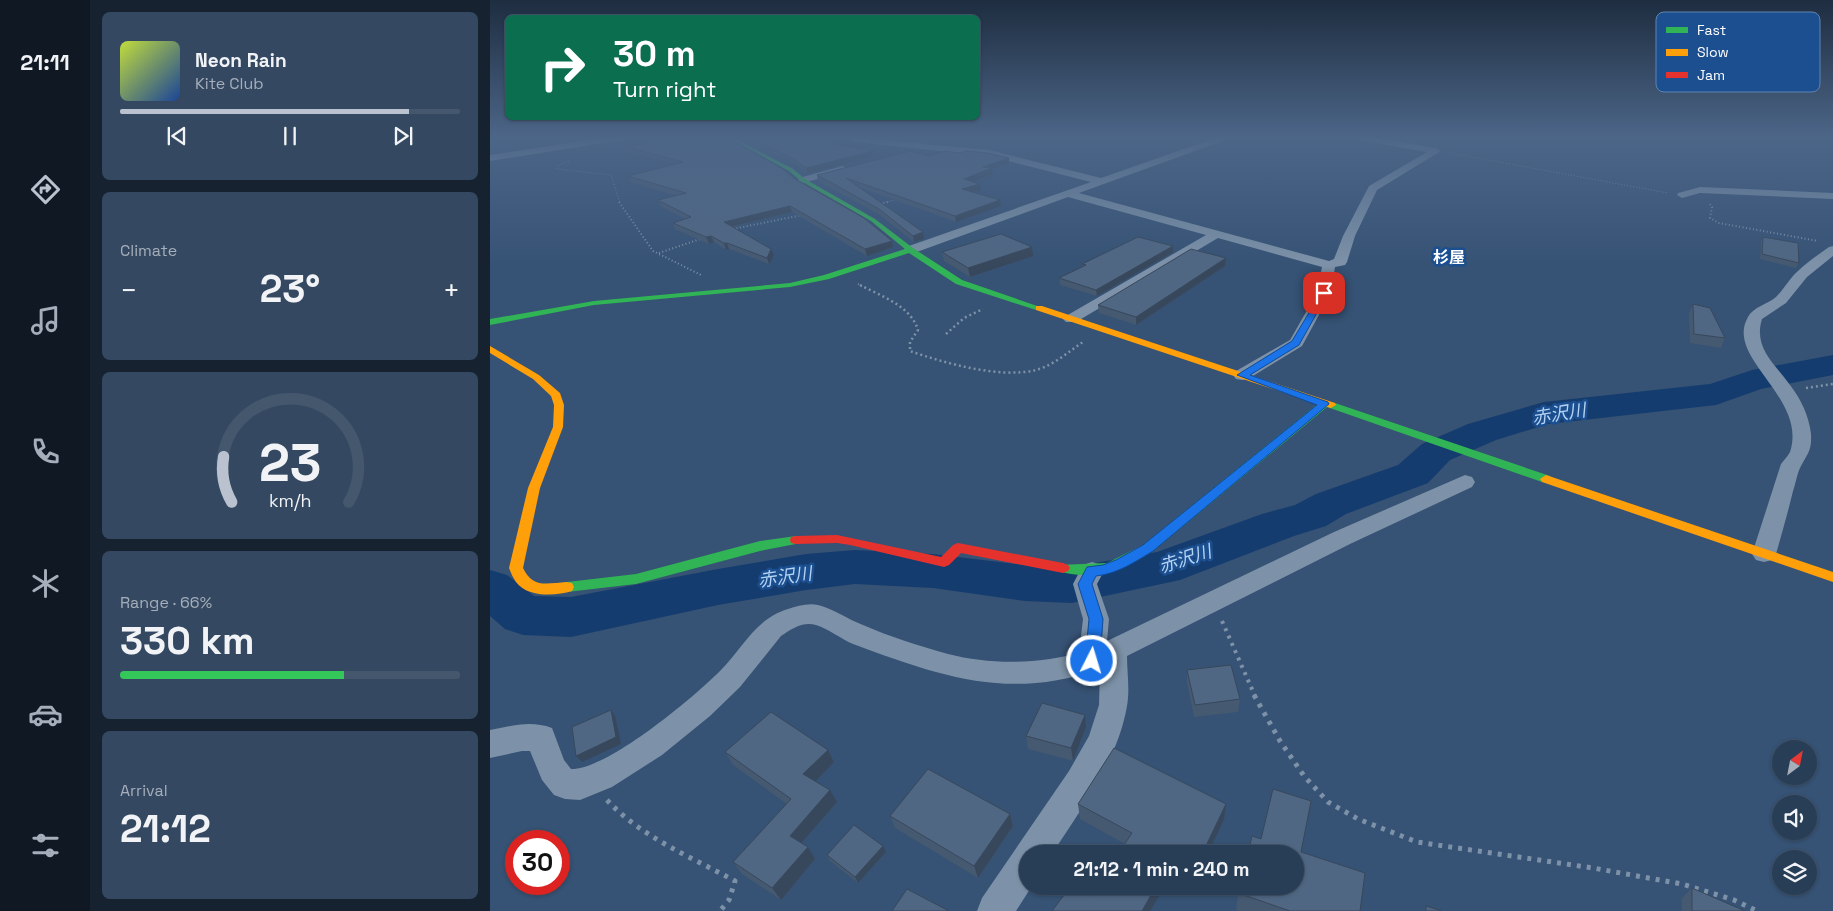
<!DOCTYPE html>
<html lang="en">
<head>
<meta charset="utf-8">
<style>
  :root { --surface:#283e57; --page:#344961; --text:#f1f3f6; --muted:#a5aeba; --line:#44576d; --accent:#b9c2ce }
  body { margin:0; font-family:"Space Grotesk","Noto Sans JP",sans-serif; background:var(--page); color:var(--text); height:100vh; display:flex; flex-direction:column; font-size:19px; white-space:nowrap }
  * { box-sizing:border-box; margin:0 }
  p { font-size:16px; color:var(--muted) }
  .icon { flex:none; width:28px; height:28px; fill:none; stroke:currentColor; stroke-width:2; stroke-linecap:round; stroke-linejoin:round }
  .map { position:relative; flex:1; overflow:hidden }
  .details { display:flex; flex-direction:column; gap:12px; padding:12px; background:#162230; width:400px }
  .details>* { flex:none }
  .guide { position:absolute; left:15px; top:15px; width:475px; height:105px; border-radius:8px; box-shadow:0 1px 4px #0004,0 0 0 1px var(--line); background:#0b6e4f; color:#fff; overflow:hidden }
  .needle { width:32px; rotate:32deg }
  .buttons { position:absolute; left:1282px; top:740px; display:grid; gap:10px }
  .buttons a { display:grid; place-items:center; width:45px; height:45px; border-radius:50%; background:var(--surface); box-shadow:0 1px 4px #0004,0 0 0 1px var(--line); font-size:25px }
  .speed { position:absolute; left:15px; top:830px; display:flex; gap:10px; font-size:25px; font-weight:700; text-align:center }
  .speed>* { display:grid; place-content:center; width:65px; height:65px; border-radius:50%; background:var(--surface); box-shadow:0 1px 4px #0004,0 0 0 1px var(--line); line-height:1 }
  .speed .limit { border:8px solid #d22; background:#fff; color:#111 }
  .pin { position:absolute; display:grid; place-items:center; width:42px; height:42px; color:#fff; margin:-21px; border-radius:10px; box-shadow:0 2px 8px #0006 }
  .me { position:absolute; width:55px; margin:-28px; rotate:5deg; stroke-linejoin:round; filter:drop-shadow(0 0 4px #0008) }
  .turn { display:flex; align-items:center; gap:18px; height:105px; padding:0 25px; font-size:22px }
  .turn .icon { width:65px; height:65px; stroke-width:2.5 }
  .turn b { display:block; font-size:35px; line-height:42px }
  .big { font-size:38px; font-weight:700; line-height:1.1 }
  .details .card { flex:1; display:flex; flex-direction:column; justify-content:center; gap:8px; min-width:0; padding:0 18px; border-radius:8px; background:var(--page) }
  .details .dial { align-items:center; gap:0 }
  .dial svg { height:130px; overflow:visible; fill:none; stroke:var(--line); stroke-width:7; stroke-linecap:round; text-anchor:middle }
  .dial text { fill:var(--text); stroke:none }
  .song { display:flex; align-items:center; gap:15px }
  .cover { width:60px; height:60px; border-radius:8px; background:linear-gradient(135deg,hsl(70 70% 55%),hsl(220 70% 35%)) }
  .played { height:5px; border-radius:2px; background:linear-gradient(90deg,var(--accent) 85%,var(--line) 85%) }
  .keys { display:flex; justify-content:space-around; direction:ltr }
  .heat { display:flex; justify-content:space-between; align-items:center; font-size:28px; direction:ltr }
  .charge { height:8px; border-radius:4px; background:linear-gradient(90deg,#34c759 66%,var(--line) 0) }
  .trip { position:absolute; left:529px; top:845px; width:285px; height:50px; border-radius:25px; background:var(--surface); box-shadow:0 1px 4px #0004,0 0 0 1px var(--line); font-weight:700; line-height:50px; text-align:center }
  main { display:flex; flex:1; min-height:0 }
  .dock { display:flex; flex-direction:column; width:90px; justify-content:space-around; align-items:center; background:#101923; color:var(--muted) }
  .dock .icon { width:35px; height:35px }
  .dock .on { color:var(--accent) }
  .dock b { font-size:22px; color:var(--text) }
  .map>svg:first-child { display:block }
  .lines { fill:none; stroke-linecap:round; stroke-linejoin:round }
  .river { fill:#153c6e; fill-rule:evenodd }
  .path-far4 { stroke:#7d92a8; stroke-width:1; stroke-dasharray:1 2; stroke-linecap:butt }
  .path-far3 { stroke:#7d92a8; stroke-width:2; stroke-dasharray:1 2.5; stroke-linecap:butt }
  .path-far2 { stroke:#7d92a8; stroke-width:2.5; stroke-dasharray:2 3; stroke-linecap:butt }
  .path-far1 { stroke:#7d92a8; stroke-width:4; stroke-dasharray:3 5; stroke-linecap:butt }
  .path { stroke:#7d92a8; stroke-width:5; stroke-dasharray:4 6; stroke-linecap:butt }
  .street { fill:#7d92a8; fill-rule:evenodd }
  .fast { fill:#30b455; fill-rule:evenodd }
  .slow { fill:#ff9f0a; fill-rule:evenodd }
  .jam { fill:#e5322d; fill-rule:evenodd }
  .wall { fill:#455971 }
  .shaded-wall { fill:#38485c }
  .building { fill:#506783; stroke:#38485c }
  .route { fill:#1a73e8; stroke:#114b97 }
  .labels { text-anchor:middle; stroke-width:5; stroke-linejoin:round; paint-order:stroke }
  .far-quarter-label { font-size:16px; font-weight:bold; fill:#fff; stroke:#1b4f8f }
  .water-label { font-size:18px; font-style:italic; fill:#b5d3f5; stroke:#1b4f8f }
  .key { fill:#1b4f8f; stroke:#5f84b1; stroke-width:1 }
  .key-label { font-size:14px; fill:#fff }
</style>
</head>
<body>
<main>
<nav class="dock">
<b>21:11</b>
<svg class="icon on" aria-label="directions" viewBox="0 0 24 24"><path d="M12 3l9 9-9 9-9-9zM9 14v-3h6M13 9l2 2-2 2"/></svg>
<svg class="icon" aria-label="music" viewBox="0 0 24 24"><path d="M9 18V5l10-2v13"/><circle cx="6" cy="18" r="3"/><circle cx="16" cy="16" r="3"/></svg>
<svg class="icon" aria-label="phone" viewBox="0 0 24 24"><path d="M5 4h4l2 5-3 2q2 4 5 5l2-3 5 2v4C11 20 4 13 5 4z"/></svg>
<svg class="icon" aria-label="climate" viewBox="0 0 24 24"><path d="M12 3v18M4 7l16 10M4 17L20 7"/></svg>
<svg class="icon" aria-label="car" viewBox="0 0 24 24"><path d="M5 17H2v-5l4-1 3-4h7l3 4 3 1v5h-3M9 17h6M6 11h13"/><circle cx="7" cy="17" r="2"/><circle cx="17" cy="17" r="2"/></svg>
<svg class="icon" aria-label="filters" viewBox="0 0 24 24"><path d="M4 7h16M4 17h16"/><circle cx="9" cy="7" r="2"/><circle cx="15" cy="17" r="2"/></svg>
</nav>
<section class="details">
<div class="card">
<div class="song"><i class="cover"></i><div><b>Neon Rain</b><p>Kite Club</p></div></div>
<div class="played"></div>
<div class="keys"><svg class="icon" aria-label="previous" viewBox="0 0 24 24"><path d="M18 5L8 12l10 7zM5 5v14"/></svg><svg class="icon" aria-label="pause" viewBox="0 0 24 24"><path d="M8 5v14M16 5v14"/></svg><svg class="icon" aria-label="next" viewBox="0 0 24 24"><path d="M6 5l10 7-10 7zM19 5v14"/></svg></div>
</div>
<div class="card"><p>Climate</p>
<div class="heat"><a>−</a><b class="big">23°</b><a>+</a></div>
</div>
<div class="card dial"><svg viewBox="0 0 100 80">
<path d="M14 69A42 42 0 1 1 86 69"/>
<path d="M14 69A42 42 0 0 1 9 41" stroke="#b9c2ce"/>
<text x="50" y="56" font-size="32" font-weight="700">23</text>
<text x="50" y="72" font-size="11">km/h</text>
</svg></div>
<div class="card"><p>Range · 66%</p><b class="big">330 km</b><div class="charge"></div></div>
<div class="card"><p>Arrival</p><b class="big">21:12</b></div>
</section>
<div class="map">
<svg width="1343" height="911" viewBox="0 0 1343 911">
  <rect width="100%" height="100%" fill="#365274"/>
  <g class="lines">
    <path class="river" d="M1343,355V375L1271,389L1226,405L1058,424L1006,440L960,460L938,483L856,514L836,526L804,536L690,580L582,603L535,601L443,588L365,584L316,590L228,605L81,637L33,635L15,629L0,616V570L17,575L44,596L81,597L228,569L316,554L365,550L443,554L535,565L582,567L667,552L772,514L805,505L826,494L908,465L932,444L978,424L1054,402L1220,384L1262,370Z"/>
    <g class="path-far4">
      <path d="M149,145L187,137"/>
      <path d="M960,153L1178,193"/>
      <path d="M79,161L67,166L66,169L121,175L130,203"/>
      <path d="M393,203L408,199"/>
    </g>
    <g class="path-far3">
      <path d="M129,202L163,251L211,275"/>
      <path d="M390,204L398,202"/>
      <path d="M1220,204L1222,207L1220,218L1229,223L1328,241"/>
      <path d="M243,229L312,215"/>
      <path d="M169,253L213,238"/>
      <path d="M368,284L373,287"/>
    </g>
    <g class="path-far2">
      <path d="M370,285C391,296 421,306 428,330L420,342V351C454,363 510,379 546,370C564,365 578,352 593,342"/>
      <path d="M456,334L474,318L493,309"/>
      <path d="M1316,388L1343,384"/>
    </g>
    <path class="path-far1" d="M732,621L765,696"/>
    <g class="path">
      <path d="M764,695L790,741L814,776L838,802L868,819L927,842L1103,868L1192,884L1244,900L1267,911"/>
      <path d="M117,800C151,837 201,857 245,881L239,900L230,911"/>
    </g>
    <g class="street">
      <path d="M118,137H136L132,140L0,161V155Z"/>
      <path d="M358,137L499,150L611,178L728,137H739L738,139L589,193L839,261L844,259L853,236L879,186L937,152L868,140L864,137H881L946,148L951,151L887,190L865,236L857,262L855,265L845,267L841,293L812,346L758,379L752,380L746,379L743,375L746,371L800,340L827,293L832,267L728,238L586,322H576L573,319L576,316L716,235L578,197L424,253H416L414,250L416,247L601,182L499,156L364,142Z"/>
      <path d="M353,166L358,169L356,171L313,183L308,180L309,178Z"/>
      <path d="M1210,187L1343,193V199L1210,193L1192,198L1187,195L1188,193Z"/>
      <path d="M1343,246V256L1317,277L1296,303L1272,319C1263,348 1285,364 1300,385C1311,399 1319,416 1321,434C1322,450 1318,453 1311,466C1307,473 1306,483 1303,491C1298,512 1292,533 1286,554L1282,560L1274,562L1266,560L1262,554L1291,464C1294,460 1298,456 1300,452C1318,397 1234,358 1258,317C1263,307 1278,304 1286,297C1294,289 1300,278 1308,271C1317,262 1328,255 1339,247Z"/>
      <path d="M975,475L982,477L985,482L982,487L860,544L637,656C637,672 640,690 637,706C628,760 591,809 562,854H538V886H542L526,911H487L492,898L579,771L599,736L609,705L610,669C518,701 450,676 363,644C351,639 339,629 326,625C313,621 301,629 291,636L250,687L220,716L172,755L122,787L90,800L75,799L64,795L52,780L40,751H32L0,758V730C21,726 40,720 62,728L74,760L81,769C117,770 203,698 230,671C253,648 265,619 298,609C307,606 318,603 328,605C344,609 357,619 373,625C400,637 430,646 458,654C501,665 547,664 589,653L593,619L583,584L593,565L602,562L611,565L614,571L607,584L619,619L617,641L844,532Z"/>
    </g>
    <g class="fast">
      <path d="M237,137H242L303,169L315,179L385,219L423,248L472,280L553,308L552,310H546L466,284L419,253L339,279L300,287L104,305L0,325V319L104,301L300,283L334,275L415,249L381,221L311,181L299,171Z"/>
      <path d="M834,401L845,403L1060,476L1062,479L1060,482H1052L837,407L663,551C633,569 603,582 568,571L566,568L568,565L617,563L653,545L830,402Z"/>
      <path d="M306,536L311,537L312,540L311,543L270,551L146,584L77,592L72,591L70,587L72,583L77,582L146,574L270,541Z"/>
    </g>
    <g class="slow">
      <path d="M546,306H552L845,403L846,405L841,408L837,407L546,310Z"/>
      <path d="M0,346L49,375L70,393L74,405L73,427L50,488L33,568C43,589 57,583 77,582L82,583L84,587L82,591C66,596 38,598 26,582C23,578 21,573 19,568L38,488L63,427L64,405L61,396L43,379L0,353Z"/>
      <path d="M1056,475L1343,572V582L1052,482L1050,479Z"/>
    </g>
    <path class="jam" d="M347,535L451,557L463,545L468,543L573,563L578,565L580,568L578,571L573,573L471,553L459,565L454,567L360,545L347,543L306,544L301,543L300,540L301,537L306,536Z"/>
  </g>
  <g class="wall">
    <path d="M250,137H286L289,139L384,156L317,174L307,165Z"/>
    <path d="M136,147L305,179L402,241L403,247L377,256L302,212L243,227L284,255L279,264L239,249L236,250L224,242L219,244L185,229L183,223L195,219L170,206L168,200L187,196L140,182L138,176L184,164L138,152Z"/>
    <path d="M440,156L519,163L502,169L503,174L483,182L491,190L482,192L511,206L466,222L371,188L434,239L424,242L390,215L328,181L327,175Z"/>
    <path d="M1273,237L1309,263L1306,268L1270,259L1271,241Z"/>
    <path d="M452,252L543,256L480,277L454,261Z"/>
    <path d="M683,252L607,296L570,285L569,278L592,267V264Z"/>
    <path d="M736,258L735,266L646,325L609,313L608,305Z"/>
    <path d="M1203,304L1235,338L1231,348L1200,343L1199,313Z"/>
    <path d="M697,670L750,699L748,712L704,717L697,683Z"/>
    <path d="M595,715L596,727L583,761L538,749L536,736Z"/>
    <path d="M338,750L344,762L325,781L347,802L311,843L318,847L325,859L291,900L252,874L243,862L297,804L243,765L235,752Z"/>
    <path d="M588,804L734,819L635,844L590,819Z"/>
    <path d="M520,814L523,826L488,878L405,828L400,816Z"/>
    <path d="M396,852L368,883L340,861L337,855Z"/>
    <path d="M811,852L870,911H749L746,910L748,893Z"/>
    <path d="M1202,888L1255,911H1192V898Z"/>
  </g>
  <g class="shaded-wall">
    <path d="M383,151L384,156L317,174L316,168Z"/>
    <path d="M519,158V163L502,169L503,174L475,185L474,179L493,167Z"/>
    <path d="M490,184L491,190L473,195L472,189Z"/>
    <path d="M510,200L511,206L466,222L465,216Z"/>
    <path d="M300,206L302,212L236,228L234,222Z"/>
    <path d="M433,232L434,239L424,242L423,236Z"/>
    <path d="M221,236L224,242L219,244L216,237Z"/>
    <path d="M402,241L403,247L377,256L375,249Z"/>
    <path d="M234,243H237L239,249L236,250Z"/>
    <path d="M683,246V252L607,296L606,290Z"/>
    <path d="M542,247L543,256L480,277L478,268Z"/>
    <path d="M281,249L284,255L279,264L277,258Z"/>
    <path d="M736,258L735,266L646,325V317Z"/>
    <path d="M121,710L125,716L131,744L92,762L86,756Z"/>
    <path d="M595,715L596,727L583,761L581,748Z"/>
    <path d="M338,750L344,762L320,787L313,774Z"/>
    <path d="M340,790L347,802L307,848L300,836Z"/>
    <path d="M736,804L734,819L718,854H712Z"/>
    <path d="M520,814L523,826L488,878L484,866Z"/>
    <path d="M393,846L396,852L368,883L365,877Z"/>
    <path d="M318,847L325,859L291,900L282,888Z"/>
    <path d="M666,886H675L660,911H652Z"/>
  </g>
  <g class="building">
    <path d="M197,137H236L293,169L305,179L374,218L402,241L375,249L300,206L234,222L281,249L277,258L237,243H234L221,236L216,237L183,223L201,217L168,200L196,193L138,176L193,162L136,147Z"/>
    <path d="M259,137H286L289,139L302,137L312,142L319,139L383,151L316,168L305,160Z"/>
    <path d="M420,151L440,156L455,151L469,153L477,151L498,153L519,158L493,167L502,168L474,179L490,184L472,189L510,200L465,216L356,178L433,232L423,236L389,209L327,175Z"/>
    <path d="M511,234L542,247L478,268L452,252Z"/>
    <path d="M648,237L683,246L606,290L569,278L596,265L592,264Z"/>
    <path d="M1273,237L1308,243L1309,263L1272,254Z"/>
    <path d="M701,249L736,258L646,317L608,305Z"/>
    <path d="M1203,304L1220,308L1235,338L1204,334Z"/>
    <path d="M741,665L750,699L705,705L697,670Z"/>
    <path d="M552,703L595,715L581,748L536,736Z"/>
    <path d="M121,710L126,737L86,756L82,727Z"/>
    <path d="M281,712L338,750L313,774L340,790L300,836L318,847L282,888L243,862L301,799L235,752Z"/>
    <path d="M624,748L736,804L712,854H628L642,833L588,804Z"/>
    <path d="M438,769L520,814L484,866L400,816Z"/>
    <path d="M783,789L821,801L811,852L875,873L870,911H800L748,893L750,886H805V854H758L762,836L771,839Z"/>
    <path d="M364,825L393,846L365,877L337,855Z"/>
    <path d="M581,886H588L601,896L607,886H666L652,911H562Z"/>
    <path d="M1202,888L1255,911H1202Z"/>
    <path d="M417,889L459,911H402Z"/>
    <path d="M936,906L952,911H936Z"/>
  </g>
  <linearGradient id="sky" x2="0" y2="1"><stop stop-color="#1e2d40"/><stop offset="0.52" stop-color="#4c6688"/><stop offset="1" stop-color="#4c6688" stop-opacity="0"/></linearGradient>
  <rect width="1343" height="264" fill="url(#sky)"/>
  <path class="route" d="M832,291L838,293L809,345L760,375L838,402L839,404L663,551C645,562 627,574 606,576L602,584L613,619L610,661L608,666L602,667L597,666L595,661L599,619L588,584L597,567L613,565L626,560L653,545L827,405L747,375L802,341Z"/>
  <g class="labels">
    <g class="far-quarter-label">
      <text x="959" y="263">杉屋</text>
    </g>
    <g class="water-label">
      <text transform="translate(1069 414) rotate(-9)" y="6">赤沢川</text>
      <text transform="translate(695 559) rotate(-18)" y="6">赤沢川</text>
      <text transform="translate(295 577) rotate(-8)" y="6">赤沢川</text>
    </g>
  </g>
  <rect x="1166" y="12" width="164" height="80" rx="8" class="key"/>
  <rect x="1176" y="27" width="22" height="6" fill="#30b455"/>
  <rect x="1176" y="49" width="22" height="7" fill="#ff9f0a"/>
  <rect x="1176" y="72" width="22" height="6" fill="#e5322d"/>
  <g class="key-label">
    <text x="1207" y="35">Fast</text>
    <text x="1207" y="57">Slow</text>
    <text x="1207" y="80">Jam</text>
  </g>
</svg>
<div class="buttons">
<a><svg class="needle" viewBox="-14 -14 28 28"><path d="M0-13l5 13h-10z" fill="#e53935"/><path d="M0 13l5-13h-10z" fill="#a5aeba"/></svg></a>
<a><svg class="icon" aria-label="sound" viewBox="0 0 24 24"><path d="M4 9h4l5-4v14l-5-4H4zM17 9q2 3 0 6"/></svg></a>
<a><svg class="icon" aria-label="layers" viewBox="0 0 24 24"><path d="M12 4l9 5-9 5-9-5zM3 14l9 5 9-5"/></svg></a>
</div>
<div class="speed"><div class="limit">30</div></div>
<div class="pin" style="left:834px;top:293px;background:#d93025"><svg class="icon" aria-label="arrive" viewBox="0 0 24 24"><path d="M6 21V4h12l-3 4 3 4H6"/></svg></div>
<svg class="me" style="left:602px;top:661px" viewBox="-20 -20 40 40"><circle r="17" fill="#1a73e8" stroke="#fff" stroke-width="3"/><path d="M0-11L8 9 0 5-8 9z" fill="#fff"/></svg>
<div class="trip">21:12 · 1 min · 240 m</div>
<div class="guide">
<div class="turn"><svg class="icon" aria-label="right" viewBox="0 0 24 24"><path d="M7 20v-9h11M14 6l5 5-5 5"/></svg><div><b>30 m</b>Turn right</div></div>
</div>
</div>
</main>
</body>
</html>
